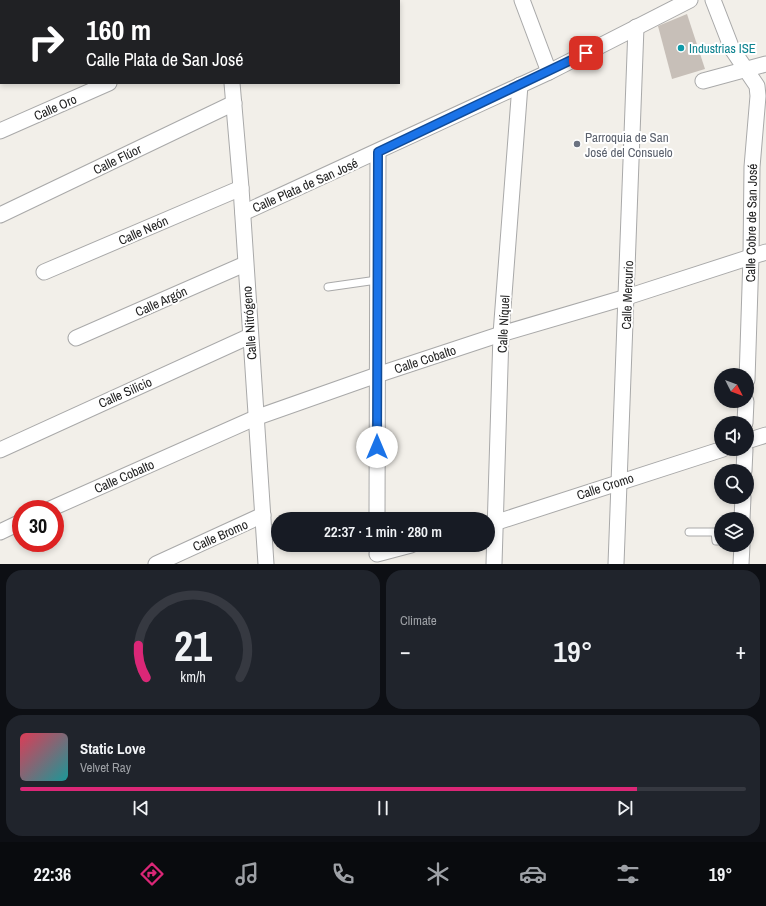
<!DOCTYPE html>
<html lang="en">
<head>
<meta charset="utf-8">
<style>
  :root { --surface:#171b24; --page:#20242c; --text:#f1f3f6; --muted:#9ea1a6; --line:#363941; --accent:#db2777 }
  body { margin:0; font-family:"Archivo Narrow",sans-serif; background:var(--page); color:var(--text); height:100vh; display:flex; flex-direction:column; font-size:15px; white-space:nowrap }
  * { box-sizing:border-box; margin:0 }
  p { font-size:13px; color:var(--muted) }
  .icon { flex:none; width:22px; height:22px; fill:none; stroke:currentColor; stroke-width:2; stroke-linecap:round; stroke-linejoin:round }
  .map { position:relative; height:564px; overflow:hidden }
  .panel { display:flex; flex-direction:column; gap:6px; padding:6px; background:#0d0f14; flex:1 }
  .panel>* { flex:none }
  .guide { position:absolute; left:0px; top:0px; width:400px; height:84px; box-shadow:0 2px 6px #0003; background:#202124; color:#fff; overflow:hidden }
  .needle { width:26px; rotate:132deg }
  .buttons { position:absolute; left:714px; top:368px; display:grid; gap:8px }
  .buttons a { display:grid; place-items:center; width:40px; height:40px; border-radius:50%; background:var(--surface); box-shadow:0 2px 6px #0003; font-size:20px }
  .speed { position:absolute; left:12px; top:500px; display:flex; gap:8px; font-size:20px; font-weight:700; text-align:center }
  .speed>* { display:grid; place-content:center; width:52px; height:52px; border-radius:50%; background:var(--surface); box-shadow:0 2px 6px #0003; line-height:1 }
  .speed .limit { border:6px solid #d22; background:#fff; color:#111 }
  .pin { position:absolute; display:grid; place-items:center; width:34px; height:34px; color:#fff; margin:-17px; border-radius:8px; box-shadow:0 2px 6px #0006 }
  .me { position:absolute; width:44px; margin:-22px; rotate:0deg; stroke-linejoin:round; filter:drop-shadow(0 0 3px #0008) }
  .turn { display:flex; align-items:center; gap:14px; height:84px; padding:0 20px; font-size:18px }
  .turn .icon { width:52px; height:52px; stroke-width:2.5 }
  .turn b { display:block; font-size:28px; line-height:34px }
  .big { font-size:30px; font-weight:600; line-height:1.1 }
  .panel .tile { flex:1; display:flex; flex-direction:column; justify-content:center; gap:6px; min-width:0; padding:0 14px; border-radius:16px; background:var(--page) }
  .panel .dial { align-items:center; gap:0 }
  .dial svg { height:104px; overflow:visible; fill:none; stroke:var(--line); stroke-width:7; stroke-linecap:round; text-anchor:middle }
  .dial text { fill:var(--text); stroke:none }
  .song { display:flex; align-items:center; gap:12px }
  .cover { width:48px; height:48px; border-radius:6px; background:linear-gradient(135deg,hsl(350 70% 55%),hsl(180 70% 35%)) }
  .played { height:4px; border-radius:2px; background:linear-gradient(90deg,var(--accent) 85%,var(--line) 85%) }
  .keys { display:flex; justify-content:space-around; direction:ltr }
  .heat { display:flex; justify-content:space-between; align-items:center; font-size:22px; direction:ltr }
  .panel .tiles { flex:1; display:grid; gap:6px; grid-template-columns:1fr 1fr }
  .tile:last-child { grid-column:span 2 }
  .trip { position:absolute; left:271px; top:512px; width:224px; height:40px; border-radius:20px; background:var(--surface); box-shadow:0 2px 6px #0003; font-weight:600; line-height:40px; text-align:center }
  .menu { display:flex; height:64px; justify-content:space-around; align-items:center; background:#090b0e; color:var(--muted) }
  .menu .icon { width:28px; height:28px }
  .menu .active { color:var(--accent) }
  .menu b { font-size:18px; color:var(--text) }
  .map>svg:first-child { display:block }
  .building { fill:#c7bfb8 }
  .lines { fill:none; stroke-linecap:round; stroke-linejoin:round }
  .lane-casing { stroke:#a9a9a9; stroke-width:9 }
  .street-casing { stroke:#a9a9a9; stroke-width:17 }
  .lane { stroke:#fff; stroke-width:7 }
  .street { stroke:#fff; stroke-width:15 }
  .route-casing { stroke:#114b97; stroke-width:10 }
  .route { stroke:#1a73e8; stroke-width:7 }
  .culture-dot { fill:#0f9aa8; stroke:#fff; stroke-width:1.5 }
  .worship-dot { fill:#6b7280; stroke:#fff; stroke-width:1.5 }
  .labels { text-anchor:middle; stroke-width:4; stroke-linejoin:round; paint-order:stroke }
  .culture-label { font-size:13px; fill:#0d838f; stroke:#fff; text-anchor:start }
  .street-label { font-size:13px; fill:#222; stroke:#fff }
  .worship-label { font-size:13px; fill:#5b616d; stroke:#fff; text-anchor:start }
</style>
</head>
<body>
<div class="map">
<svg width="766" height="564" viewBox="0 0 766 564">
  <rect width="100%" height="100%" fill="#f2efe9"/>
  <path class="building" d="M687,14L705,69L672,79L658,26Z"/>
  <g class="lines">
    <g class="lane-casing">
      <g id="lane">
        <path d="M328,287L377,280"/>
        <path d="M689,532H715L716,541H721"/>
      </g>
    </g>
    <g class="street-casing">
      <g id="street">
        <path d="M227,0V1"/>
        <path d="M522,0L549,72"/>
        <path d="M713,0L732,49L757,86L758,96L752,167L751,256L747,380"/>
        <path d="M86,1L88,0"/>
        <path d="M291,1L293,0"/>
        <path d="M0,38L1,37"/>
        <path d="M703,81L766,64"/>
        <path d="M232,83L241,188L266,564"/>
        <path d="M0,131L109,83"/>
        <path d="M243,213L549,72L690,0"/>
        <path d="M0,215L234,103"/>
        <path d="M44,272L241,188"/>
        <path d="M76,338L245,264"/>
        <path d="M745,423L746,401"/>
        <path d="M747,441L766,435"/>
        <path d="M0,450L250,336"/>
        <path d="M744,471L745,449"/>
        <path d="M50,509L255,418L377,375L501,334L627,297L766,252"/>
        <path d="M377,519L378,152"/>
        <path d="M742,519L743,497"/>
        <path d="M488,525L723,449"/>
        <path d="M0,532L21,522"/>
        <path d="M377,554L411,545"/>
        <path d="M156,564L263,515"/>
        <path d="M494,564L501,334L520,85"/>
        <path d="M616,564L636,27"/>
        <path d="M741,564L742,545"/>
      </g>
    </g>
    <use href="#lane" class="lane"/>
    <use href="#street" class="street"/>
  </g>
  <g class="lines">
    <g class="route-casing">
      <path id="route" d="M377,447L378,152L586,53"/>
    </g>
    <use href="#route" class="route"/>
  </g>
  <circle class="culture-dot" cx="681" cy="48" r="4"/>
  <circle class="worship-dot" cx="577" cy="144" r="4"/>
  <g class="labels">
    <g class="culture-label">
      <text x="689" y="53">Industrias ISE</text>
    </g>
    <g class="street-label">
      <text transform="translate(55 107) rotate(-24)" y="5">Calle Oro</text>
      <text transform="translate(117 159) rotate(-26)" y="5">Calle Flúor</text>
      <text transform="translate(305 185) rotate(-24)" y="5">Calle Plata de San José</text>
      <text transform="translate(751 223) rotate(-89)" y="5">Calle Cobre de San José</text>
      <text transform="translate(143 230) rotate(-24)" y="5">Calle Neón</text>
      <text transform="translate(627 295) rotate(-88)" y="5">Calle Mercurio</text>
      <text transform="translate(161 301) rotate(-24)" y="5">Calle Argón</text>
      <text transform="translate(249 323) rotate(-94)" y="5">Calle Nitrógeno</text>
      <text transform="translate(503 324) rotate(-87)" y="5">Calle Níquel</text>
      <text transform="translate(425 359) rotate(-18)" y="5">Calle Cobalto</text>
      <text transform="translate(125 392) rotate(-24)" y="5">Calle Silicio</text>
      <text transform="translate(124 476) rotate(-24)" y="5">Calle Cobalto</text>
      <text transform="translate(605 486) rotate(-18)" y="5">Calle Cromo</text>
      <text transform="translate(220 535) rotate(-24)" y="5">Calle Bromo</text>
    </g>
    <g class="worship-label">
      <text x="585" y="142">Parroquia de San<tspan x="585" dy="15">José del Consuelo</tspan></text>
    </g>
  </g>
</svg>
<div class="buttons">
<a><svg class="needle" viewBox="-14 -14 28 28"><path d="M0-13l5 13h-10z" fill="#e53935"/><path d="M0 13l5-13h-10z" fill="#9ea1a6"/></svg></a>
<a><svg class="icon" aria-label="sound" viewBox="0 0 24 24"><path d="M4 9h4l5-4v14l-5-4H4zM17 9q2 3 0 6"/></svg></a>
<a><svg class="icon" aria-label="search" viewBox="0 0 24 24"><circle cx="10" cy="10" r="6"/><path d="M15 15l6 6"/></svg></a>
<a><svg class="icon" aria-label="layers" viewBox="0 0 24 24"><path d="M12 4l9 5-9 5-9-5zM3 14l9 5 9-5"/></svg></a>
</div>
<div class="speed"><div class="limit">30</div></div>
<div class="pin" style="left:586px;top:53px;background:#d93025"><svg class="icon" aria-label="arrive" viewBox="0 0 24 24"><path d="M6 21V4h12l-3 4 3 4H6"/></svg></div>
<svg class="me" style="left:377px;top:447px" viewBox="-20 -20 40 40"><circle r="19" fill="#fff"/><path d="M0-13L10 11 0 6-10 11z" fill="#1a73e8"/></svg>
<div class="trip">22:37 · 1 min · 280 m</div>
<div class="guide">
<div class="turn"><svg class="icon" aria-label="right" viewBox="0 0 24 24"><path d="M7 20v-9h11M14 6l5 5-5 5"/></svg><div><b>160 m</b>Calle Plata de San José</div></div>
</div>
</div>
<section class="panel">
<div class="tiles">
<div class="tile dial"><svg viewBox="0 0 100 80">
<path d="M14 69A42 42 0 1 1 86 69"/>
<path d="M14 69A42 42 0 0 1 8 44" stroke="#db2777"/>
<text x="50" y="56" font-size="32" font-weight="700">21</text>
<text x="50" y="72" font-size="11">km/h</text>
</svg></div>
<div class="tile"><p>Climate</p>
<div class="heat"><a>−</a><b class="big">19°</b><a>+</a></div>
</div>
<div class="tile">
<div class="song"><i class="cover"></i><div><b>Static Love</b><p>Velvet Ray</p></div></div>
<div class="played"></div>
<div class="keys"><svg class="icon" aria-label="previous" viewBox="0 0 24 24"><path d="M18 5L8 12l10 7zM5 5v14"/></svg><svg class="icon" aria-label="pause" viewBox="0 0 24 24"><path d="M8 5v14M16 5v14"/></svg><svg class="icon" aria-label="next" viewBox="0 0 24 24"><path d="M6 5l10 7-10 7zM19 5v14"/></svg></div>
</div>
</div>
</section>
<nav class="menu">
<b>22:36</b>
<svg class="icon active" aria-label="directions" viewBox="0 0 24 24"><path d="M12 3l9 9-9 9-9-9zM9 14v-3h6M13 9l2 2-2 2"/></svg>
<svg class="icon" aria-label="music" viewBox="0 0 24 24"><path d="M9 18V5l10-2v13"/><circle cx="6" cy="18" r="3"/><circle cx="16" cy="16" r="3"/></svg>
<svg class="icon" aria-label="phone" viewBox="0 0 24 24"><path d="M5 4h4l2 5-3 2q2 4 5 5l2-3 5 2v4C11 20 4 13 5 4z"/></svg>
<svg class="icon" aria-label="climate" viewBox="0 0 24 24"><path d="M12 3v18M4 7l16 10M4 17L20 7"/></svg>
<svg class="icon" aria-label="car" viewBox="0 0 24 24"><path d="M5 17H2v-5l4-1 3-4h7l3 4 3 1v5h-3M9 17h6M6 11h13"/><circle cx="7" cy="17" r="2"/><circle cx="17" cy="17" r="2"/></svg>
<svg class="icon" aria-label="filters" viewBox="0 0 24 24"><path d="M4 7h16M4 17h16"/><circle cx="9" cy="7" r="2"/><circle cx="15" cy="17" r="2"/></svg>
<b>19°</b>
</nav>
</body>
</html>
